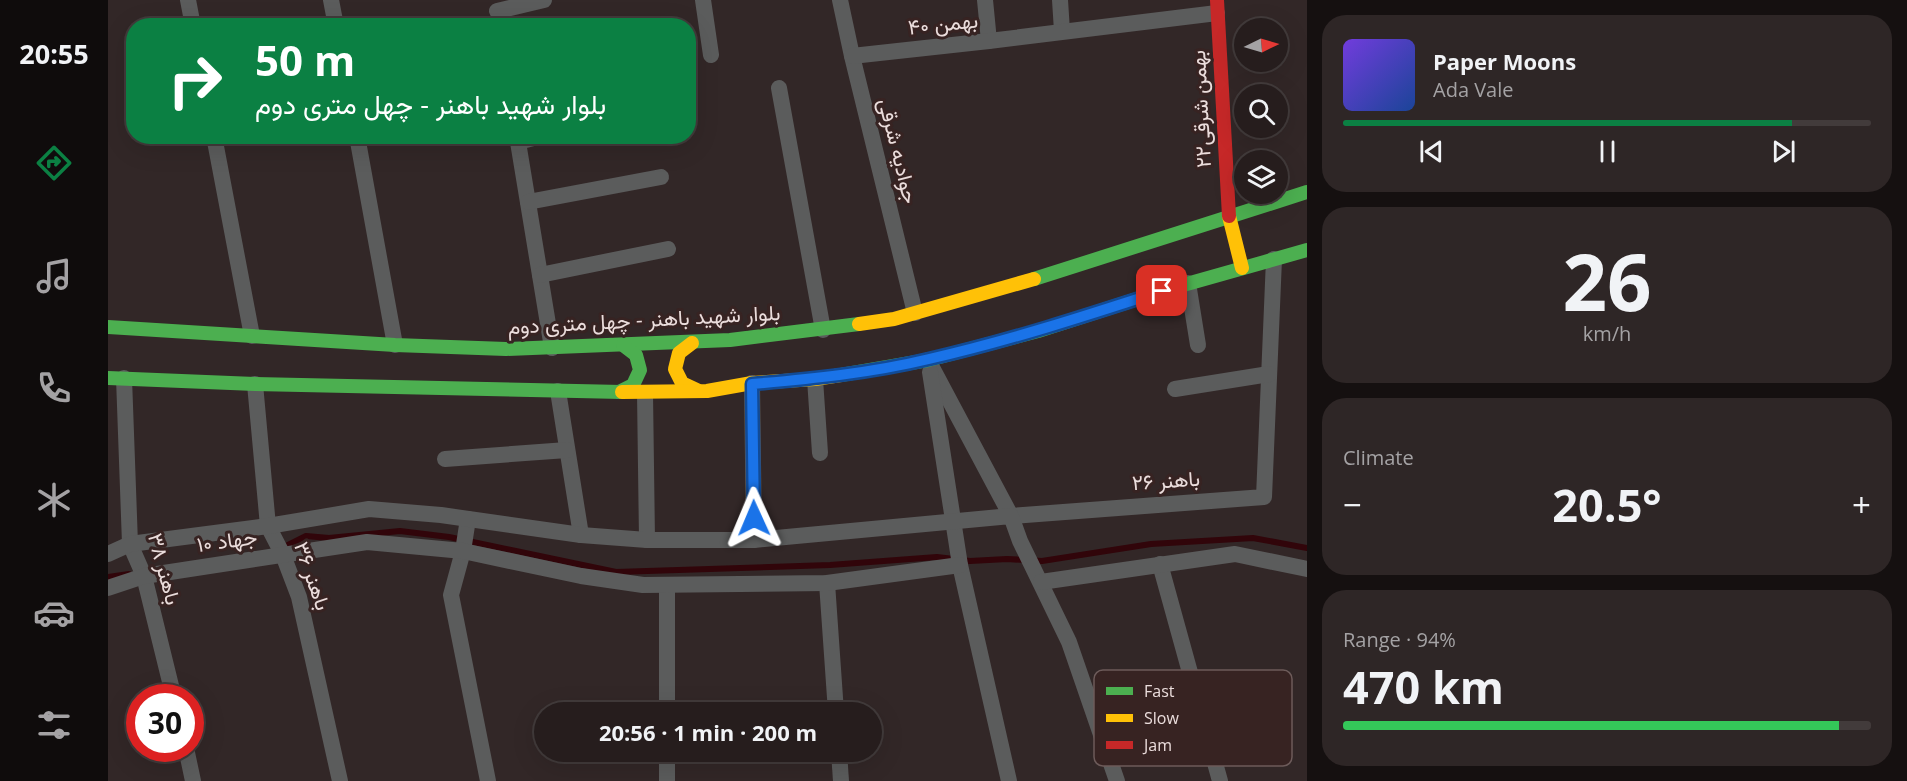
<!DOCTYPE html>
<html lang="en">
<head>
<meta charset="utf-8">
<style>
  :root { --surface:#261d1d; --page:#2e2626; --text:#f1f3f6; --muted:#a4a2a4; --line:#423b3b; --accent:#0b8043 }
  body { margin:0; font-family:"Open Sans",Vazirmatn,sans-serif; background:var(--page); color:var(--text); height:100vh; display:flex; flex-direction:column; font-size:22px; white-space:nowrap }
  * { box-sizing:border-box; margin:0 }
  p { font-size:20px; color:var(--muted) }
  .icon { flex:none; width:33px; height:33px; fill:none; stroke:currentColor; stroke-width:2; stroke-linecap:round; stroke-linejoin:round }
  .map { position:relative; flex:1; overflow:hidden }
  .panel { display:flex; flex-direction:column; gap:15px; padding:15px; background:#151010; width:600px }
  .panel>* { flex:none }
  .banner { position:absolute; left:18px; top:18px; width:570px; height:126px; border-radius:24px; box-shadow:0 6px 24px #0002,0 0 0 2px var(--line); background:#0b8043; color:#fff; overflow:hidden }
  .needle { width:39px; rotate:85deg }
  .buttons { position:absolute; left:1126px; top:18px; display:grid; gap:12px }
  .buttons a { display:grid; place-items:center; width:54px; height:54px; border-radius:50%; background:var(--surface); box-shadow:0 6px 24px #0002,0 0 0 2px var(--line); font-size:30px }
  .speed { position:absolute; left:18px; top:684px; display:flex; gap:12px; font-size:30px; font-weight:700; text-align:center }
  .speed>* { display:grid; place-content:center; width:78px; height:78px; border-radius:50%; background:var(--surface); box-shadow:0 6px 24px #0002,0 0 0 2px var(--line); line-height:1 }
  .speed .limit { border:9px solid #d22; background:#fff; color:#111 }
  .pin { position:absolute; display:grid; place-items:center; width:51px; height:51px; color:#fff; margin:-26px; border-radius:12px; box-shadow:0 3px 9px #0006 }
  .me { position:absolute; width:66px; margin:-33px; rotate:359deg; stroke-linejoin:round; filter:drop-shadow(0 0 4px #0008) }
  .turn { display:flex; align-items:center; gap:21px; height:126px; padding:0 30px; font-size:27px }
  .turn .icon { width:78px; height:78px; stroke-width:2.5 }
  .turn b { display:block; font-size:42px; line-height:51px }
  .big { font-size:45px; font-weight:700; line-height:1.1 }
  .panel .tile { flex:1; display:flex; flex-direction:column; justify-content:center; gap:9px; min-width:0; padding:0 21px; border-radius:24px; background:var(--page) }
  .panel .dial { align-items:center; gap:0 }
  .dial b { font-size:78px; line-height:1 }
  .song { display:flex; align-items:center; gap:18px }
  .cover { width:72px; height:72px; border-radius:9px; background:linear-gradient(135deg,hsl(260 70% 55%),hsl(220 70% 35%)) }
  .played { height:6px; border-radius:3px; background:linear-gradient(90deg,var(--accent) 85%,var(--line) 85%) }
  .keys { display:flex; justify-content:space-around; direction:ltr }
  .heat { display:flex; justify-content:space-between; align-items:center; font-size:33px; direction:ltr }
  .charge { height:9px; border-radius:4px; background:linear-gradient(90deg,#34c759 94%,var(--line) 0) }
  .trip { position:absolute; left:426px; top:702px; width:348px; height:60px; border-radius:30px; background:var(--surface); box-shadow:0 6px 24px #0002,0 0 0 2px var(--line); font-weight:700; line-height:60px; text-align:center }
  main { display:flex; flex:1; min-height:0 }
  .dock { display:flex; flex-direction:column; width:108px; justify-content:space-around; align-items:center; background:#0f0c0c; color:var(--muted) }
  .dock .icon { width:42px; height:42px }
  .dock .current { color:var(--accent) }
  .dock b { font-size:27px; color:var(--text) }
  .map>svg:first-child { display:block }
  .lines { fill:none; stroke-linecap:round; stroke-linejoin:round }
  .stream { stroke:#31050a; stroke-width:6 }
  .street { stroke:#5b5c5c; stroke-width:16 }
  .fast { stroke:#4caf50; stroke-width:14 }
  .slow { stroke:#ffc107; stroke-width:14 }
  .jam { stroke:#c62828; stroke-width:14 }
  .route-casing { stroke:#114b97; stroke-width:15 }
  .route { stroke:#1a73e8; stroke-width:10 }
  .labels { text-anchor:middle; stroke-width:6; stroke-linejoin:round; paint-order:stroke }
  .street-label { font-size:21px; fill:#ebdddc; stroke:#372322 }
  .key { fill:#372322; stroke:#6d5b5a; stroke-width:1.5 }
  .key-label { font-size:16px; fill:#ebdddc }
</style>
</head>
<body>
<main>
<nav class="dock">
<b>20:55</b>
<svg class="icon current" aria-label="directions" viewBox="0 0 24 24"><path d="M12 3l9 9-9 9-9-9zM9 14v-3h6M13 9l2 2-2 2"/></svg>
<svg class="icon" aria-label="music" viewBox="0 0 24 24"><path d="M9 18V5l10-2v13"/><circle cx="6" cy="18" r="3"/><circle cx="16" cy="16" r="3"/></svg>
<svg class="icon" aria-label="phone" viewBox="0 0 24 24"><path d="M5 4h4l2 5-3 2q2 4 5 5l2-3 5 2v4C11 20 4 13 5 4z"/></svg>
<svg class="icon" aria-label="climate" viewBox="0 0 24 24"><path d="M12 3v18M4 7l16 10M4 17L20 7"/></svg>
<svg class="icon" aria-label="car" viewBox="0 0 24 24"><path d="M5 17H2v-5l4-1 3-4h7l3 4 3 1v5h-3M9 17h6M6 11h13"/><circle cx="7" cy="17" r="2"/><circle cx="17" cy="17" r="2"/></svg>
<svg class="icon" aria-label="filters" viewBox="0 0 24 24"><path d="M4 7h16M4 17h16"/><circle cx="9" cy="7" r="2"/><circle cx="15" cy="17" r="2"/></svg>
</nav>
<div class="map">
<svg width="1199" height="781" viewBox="0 0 1199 781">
  <rect width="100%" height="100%" fill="#322727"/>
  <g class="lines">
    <g class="stream">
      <path d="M172,549L198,536L221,538L292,531L341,537L508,572L722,565L829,557L862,561L899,559L934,561L1043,544L1145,538L1199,548"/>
      <path d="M0,577L21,574"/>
    </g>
    <g class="street">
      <path d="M80,0L85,26"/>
      <path d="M223,0L228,26"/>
      <path d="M595,0L603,55"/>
      <path d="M732,0L744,56L807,313"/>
      <path d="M877,0L881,41"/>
      <path d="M952,0L954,31"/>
      <path d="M389,11L436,0"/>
      <path d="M744,56L881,41L1109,13"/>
      <path d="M671,88L715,330"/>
      <path d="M106,136L144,336"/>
      <path d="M249,136L287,345"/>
      <path d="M409,136L444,348"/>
      <path d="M410,142L433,136"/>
      <path d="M420,202L553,177"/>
      <path d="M432,275L560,249"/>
      <path d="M1080,283L1090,345"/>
      <path d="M820,360L903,516L1156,497L1166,259"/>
      <path d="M822,372L852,565L901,781"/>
      <path d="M16,378L22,544L36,576L66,698"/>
      <path d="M707,379L712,453"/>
      <path d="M644,383L646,540"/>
      <path d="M147,384L160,526L175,555L191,597L232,781"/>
      <path d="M1067,389L1161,374"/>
      <path d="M450,391L473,535"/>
      <path d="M537,393L539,540"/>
      <path d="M337,459L459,450"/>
      <path d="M360,519L355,551L343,595L380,781"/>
      <path d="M0,554L22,544L160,526L261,509L333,515L473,535L539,540H646L903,516L912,541L961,642L1009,781"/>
      <path d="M1052,564L1112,781"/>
      <path d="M933,582L1127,554L1199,569"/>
      <path d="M719,583L728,712"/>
      <path d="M559,585V712"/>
      <path d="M0,588L36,576L259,542L355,551L473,576L535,585L719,583L852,565"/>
      <path d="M78,748L85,781"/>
      <path d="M559,752V781"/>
      <path d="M731,752L733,781"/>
    </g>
    <g class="fast">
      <path d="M926,279L1199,192"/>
      <path d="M0,327L287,345L398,349L622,340L751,324"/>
      <path d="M733,375L820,360L930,331L1054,291L1199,250"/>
      <path d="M0,378L147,384L514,392"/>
      <path d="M511,392L525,385L532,370L528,355L515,345"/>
    </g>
    <g class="slow">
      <path d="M1121,216L1134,268"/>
      <path d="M751,324L786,319L926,279"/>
      <path d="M584,343L571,353L567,369L574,383L589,390"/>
      <path d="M514,392L599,391L644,383L707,379L733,375"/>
    </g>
    <path class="jam" d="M1109,0L1121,216"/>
  </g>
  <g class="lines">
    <g class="route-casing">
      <path id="route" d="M646,518L644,384C703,379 763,373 821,359C900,341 977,316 1054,291"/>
    </g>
    <use href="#route" class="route"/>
  </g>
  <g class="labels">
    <g class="street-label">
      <text transform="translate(835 24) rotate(-6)" y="7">بهمن ۴۰</text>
      <text transform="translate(1093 109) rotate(-93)" y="7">۲۲بهمن شرقی</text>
      <text transform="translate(790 151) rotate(76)" y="7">جوادیه شرقی</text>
      <text transform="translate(536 320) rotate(-3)" y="7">بلوار شهید باهنر - چهل متری دوم</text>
      <text transform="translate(1058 481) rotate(-4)" y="7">باهنر ۲۶</text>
      <text transform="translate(119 541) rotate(-8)" y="7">جهاد ۱۰</text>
      <text transform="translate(56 569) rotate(75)" y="7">باهنر ۳۸</text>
      <text transform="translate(204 576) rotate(71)" y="7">باهنر ۳۶</text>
    </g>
  </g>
  <rect x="986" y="670" width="198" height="96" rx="9" class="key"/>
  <rect x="998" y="687" width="27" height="8" fill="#4caf50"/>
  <rect x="998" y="714" width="27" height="8" fill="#ffc107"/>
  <rect x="998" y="741" width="27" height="8" fill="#c62828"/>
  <g class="key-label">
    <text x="1036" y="697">Fast</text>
    <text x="1036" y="724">Slow</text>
    <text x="1036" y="751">Jam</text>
  </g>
</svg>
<div class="buttons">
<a><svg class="needle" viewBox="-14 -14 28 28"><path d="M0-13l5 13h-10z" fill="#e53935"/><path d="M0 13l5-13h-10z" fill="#a4a2a4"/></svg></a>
<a><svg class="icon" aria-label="search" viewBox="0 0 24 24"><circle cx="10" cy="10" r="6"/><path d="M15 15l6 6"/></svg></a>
<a><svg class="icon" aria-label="layers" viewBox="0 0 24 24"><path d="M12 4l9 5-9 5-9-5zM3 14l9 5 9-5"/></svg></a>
</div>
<div class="speed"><div class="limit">30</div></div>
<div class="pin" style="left:1054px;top:291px;background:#d93025"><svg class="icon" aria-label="arrive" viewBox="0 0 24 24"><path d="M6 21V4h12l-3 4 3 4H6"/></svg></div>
<svg class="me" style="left:646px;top:518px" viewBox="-20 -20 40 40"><path d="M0-17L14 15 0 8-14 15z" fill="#1a73e8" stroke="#fff" stroke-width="4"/></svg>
<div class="trip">20:56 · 1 min · 200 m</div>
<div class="banner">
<div class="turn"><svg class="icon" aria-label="right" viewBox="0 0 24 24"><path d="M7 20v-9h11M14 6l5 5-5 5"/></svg><div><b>50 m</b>بلوار شهید باهنر - چهل متری دوم</div></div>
</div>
</div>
<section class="panel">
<div class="tile">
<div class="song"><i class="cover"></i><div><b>Paper Moons</b><p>Ada Vale</p></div></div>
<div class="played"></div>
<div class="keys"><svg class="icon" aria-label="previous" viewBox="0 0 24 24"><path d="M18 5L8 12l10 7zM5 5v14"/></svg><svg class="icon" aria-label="pause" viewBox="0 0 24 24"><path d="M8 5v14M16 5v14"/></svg><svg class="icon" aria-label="next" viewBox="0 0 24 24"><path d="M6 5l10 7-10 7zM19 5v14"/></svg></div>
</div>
<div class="tile dial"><b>26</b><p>km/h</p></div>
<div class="tile"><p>Climate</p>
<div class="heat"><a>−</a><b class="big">20.5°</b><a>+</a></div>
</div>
<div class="tile"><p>Range · 94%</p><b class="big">470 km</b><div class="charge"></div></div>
</section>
</main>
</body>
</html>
